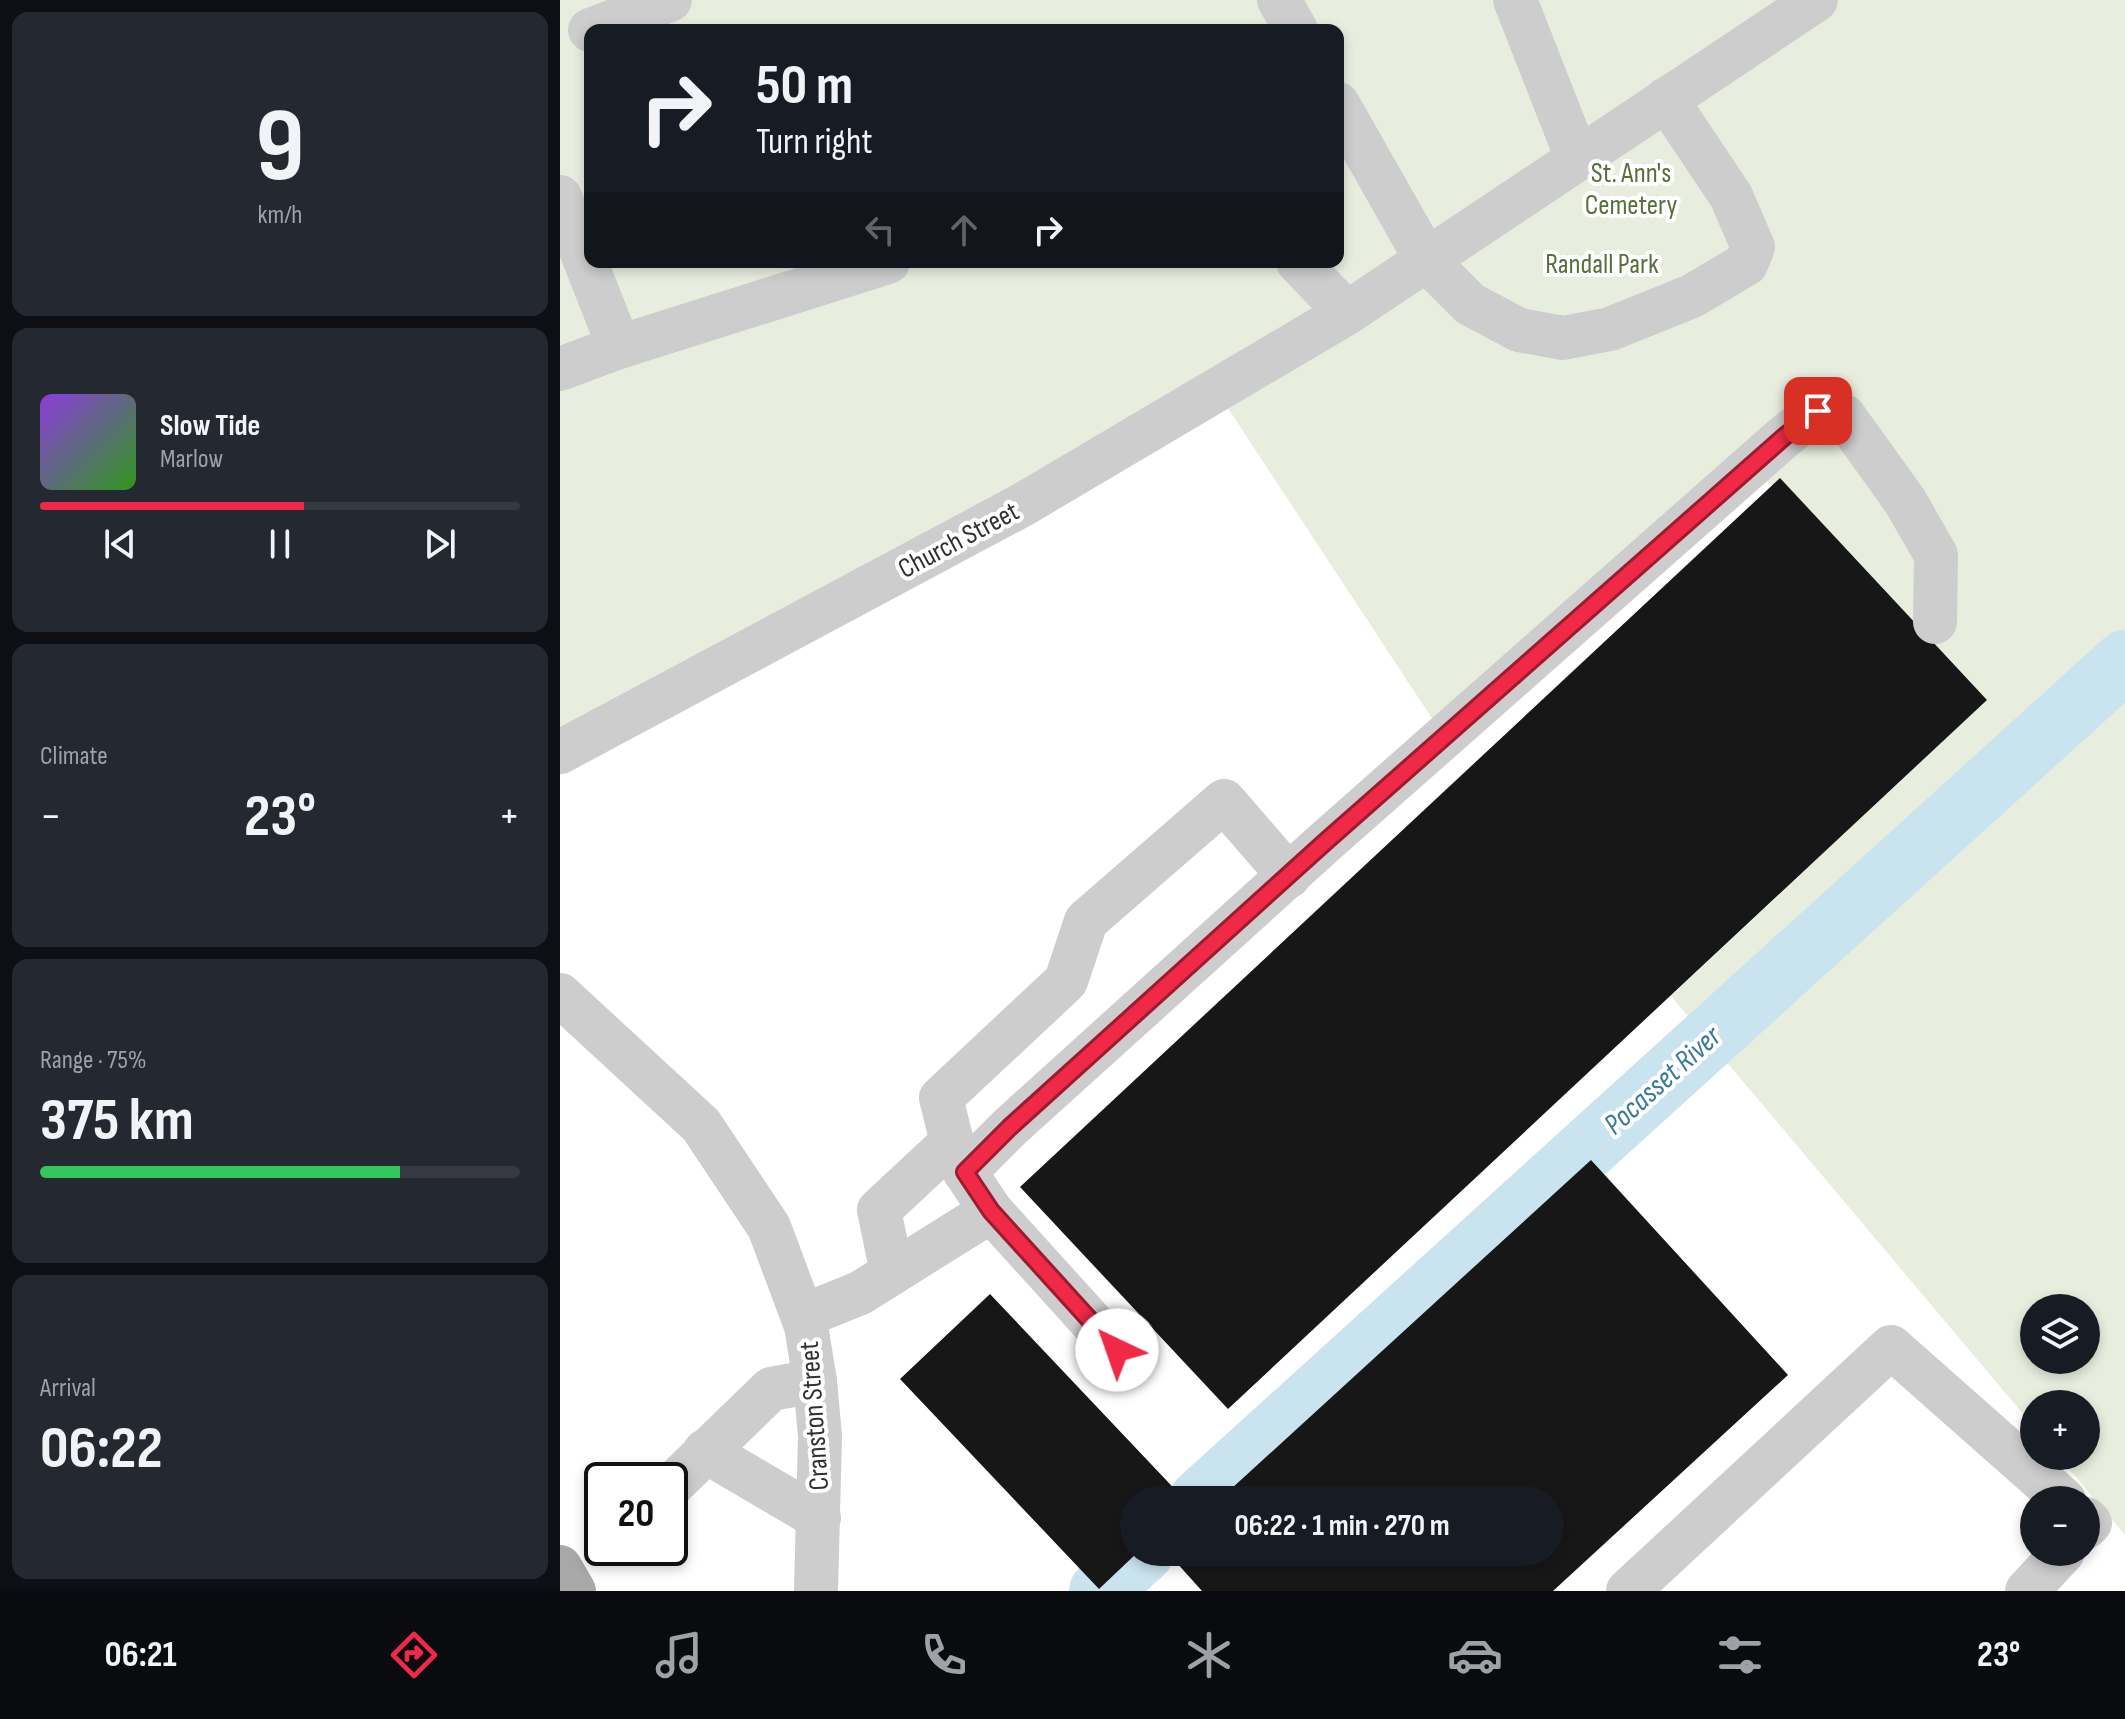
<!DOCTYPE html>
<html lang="en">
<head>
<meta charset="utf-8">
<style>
  :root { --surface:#171b24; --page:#242831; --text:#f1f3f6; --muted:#9ea1a6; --line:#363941; --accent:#f02947 }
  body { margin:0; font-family:"Sofia Sans Condensed",sans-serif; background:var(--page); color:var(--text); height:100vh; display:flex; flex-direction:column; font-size:30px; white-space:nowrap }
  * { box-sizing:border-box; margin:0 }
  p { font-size:26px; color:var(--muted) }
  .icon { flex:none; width:44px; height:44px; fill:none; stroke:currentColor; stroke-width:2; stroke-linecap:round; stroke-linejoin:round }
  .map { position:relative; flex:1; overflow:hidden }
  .details { display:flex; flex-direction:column; gap:12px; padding:12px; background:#0d0f14; width:560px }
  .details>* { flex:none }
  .banner { position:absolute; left:24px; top:24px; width:760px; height:244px; border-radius:16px; box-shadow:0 4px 12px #0003; background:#171b24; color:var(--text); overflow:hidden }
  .controls { position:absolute; left:1460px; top:1294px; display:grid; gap:16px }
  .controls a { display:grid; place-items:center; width:80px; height:80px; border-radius:50%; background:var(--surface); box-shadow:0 4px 12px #0003; font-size:40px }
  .speed { position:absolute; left:24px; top:1462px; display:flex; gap:16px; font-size:40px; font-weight:700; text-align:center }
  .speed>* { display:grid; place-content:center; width:104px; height:104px; border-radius:50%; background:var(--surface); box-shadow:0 4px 12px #0003; line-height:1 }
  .speed .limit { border:4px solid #111; border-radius:12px; background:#fff; color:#111 }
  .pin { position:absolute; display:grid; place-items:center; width:68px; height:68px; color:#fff; margin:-34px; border-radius:16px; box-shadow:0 4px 12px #0006 }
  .me { position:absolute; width:88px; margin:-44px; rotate:318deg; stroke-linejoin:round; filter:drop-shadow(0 0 6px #0008) }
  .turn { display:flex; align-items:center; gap:28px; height:168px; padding:0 40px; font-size:36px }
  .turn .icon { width:104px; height:104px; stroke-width:2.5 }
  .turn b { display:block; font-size:56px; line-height:68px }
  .lanes { display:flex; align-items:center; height:76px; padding:0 40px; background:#0003; justify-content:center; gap:40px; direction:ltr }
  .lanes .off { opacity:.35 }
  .big { font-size:60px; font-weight:700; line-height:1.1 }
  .details .tile { flex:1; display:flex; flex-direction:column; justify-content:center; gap:12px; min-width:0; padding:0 28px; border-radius:16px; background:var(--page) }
  .details .dial { align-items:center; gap:0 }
  .dial b { font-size:104px; line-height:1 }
  .song { display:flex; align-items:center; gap:24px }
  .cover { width:96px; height:96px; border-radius:12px; background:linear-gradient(135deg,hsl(270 70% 55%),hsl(110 70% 35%)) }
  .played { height:8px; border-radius:4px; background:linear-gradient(90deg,var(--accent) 55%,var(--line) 55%) }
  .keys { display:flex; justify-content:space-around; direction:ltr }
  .heat { display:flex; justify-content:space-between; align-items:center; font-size:44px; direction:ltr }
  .charge { height:12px; border-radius:6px; background:linear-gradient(90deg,#34c759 75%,var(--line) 0) }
  .trip { position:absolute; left:560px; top:1486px; width:444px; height:80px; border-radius:40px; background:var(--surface); box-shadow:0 4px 12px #0003; font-weight:700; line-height:80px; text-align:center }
  .dock { display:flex; height:128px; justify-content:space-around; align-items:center; background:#090b0e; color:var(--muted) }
  .dock .icon { width:56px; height:56px }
  .dock .on { color:var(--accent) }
  .dock b { font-size:36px; color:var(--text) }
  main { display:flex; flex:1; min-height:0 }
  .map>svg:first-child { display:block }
  .green { fill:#e8eede; fill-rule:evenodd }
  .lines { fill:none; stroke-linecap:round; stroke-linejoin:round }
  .river { stroke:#c9e3ef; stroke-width:62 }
  .building { fill:#171717 }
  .minor { stroke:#cdcdcd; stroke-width:44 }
  .major { stroke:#a8a8a8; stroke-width:44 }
  .route-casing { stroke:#9c1b2e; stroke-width:20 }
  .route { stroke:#f02947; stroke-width:14 }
  .labels { text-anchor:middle; stroke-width:8; stroke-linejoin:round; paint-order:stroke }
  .park-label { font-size:28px; fill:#576f3a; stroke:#fff }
  .street-label { font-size:28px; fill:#303030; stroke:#fff }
  .water-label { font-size:30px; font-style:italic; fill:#387a98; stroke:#fff }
</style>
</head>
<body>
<main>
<section class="details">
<div class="tile dial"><b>9</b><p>km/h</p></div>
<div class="tile">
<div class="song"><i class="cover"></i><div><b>Slow Tide</b><p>Marlow</p></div></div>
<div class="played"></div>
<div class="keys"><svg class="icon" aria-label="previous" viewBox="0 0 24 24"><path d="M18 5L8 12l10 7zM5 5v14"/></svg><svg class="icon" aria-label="pause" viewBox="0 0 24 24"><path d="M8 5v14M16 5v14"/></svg><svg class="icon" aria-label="next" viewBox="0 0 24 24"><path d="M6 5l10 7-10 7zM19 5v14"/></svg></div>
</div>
<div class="tile"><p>Climate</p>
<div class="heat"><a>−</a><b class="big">23°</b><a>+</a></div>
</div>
<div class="tile"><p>Range · 75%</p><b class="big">375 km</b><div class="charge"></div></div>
<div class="tile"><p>Arrival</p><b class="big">06:22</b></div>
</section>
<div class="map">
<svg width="1565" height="1591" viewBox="0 0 1565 1591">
  <rect width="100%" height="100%" fill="#fff"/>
  <path class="green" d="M0,0H1565V1535L1498,1456H1526V1404H1474V1427L1111,996L1427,700L1200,474L896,755L656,390L0,746ZM30,30H778V262H30ZM1474,1308H1526V1360H1474Z"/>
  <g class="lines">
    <g class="river">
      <path d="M640,1500L1565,661"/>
      <path d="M540,1591L583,1552"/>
    </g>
  </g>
  <g class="building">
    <path d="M1220,478L1427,700L668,1409L460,1187Z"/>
    <path d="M1031,1160L1228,1375L993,1591H642L607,1552H990V1500H659Z"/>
    <path d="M430,1294L625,1500H574V1552H578L539,1589L340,1379Z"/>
  </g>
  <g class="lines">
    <g class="minor">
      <path d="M719,0L736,30"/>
      <path d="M955,0L1017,158"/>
      <path d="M30,30L110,0"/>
      <path d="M778,104L867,261L910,304L959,330L1003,338L1050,329L1132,296L1186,264L1193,247L1171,196L1106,99"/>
      <path d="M0,197L59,347"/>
      <path d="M738,262L787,313L1256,0"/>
      <path d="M0,369L59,347L328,262"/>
      <path d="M0,752L462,505L787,313"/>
      <path d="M0,995L141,1125L209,1227L246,1326L255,1381L260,1436L256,1591"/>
      <path d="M405,1172L392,1142L381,1098L506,981L526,921L664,801L729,876"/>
      <path d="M431,1211L405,1172L450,1127L764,843L1225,436L1258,411L1284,416L1345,501L1376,555L1375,622"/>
      <path d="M332,1273L319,1210L392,1142"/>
      <path d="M243,1316L300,1293L431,1211L557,1350"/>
      <path d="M145,1451L259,1518"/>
      <path d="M110,1487L211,1389L255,1381"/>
      <path d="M1526,1519L1530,1523L1526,1527"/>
      <path d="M1068,1591L1331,1347L1504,1500"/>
      <path d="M1467,1591L1503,1552"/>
    </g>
    <path class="major" d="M0,1567L14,1591"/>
  </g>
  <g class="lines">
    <g class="route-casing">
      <path id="route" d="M557,1350L431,1211L405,1172L450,1127L764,843L1225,436L1258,411"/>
    </g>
    <use href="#route" class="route"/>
  </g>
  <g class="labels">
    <g class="park-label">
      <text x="1071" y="182">St. Ann's<tspan x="1071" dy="32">Cemetery</tspan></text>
      <text x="1042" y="273">Randall Park</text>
    </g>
    <g class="street-label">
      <text transform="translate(398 539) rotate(-28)" y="10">Church Street</text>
      <text transform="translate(253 1416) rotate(-94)" y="10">Cranston Street</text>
    </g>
    <g class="water-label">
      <text transform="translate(1102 1080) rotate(-42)" y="10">Pocasset River</text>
    </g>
  </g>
</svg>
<div class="controls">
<a><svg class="icon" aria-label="layers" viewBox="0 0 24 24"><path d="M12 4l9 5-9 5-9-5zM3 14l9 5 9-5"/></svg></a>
<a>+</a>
<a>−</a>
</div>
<div class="speed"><div class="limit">20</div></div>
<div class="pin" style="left:1258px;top:411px;background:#d93025"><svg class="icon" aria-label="arrive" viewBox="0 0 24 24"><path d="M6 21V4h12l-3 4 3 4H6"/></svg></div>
<svg class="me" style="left:557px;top:1350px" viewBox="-20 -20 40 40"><circle r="19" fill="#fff"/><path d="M0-13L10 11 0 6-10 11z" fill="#f02947"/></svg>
<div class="trip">06:22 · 1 min · 270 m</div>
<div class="banner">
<div class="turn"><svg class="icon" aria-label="right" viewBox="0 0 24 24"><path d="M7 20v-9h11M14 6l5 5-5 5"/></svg><div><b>50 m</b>Turn right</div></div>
<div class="lanes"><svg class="icon off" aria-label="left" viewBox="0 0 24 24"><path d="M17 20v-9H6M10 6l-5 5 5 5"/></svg><svg class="icon off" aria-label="ahead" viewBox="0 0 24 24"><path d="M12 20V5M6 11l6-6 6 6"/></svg><svg class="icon" aria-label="right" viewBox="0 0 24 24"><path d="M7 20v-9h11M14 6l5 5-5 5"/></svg></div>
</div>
</div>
</main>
<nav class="dock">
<b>06:21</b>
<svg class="icon on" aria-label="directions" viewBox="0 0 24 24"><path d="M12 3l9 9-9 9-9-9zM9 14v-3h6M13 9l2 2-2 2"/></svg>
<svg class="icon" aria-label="music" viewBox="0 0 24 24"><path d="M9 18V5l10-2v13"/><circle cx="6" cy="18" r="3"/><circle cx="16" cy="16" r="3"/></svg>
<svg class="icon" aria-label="phone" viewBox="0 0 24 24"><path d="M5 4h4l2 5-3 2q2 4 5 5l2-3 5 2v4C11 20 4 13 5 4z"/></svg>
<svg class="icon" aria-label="climate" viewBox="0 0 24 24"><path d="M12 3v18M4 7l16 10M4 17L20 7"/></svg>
<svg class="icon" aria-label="car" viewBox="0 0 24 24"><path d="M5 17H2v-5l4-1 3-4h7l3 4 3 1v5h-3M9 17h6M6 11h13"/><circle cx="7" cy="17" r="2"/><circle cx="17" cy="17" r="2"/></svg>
<svg class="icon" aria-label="filters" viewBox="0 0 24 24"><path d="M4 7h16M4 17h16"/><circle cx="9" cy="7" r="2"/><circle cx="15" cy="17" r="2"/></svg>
<b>23°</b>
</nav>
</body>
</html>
